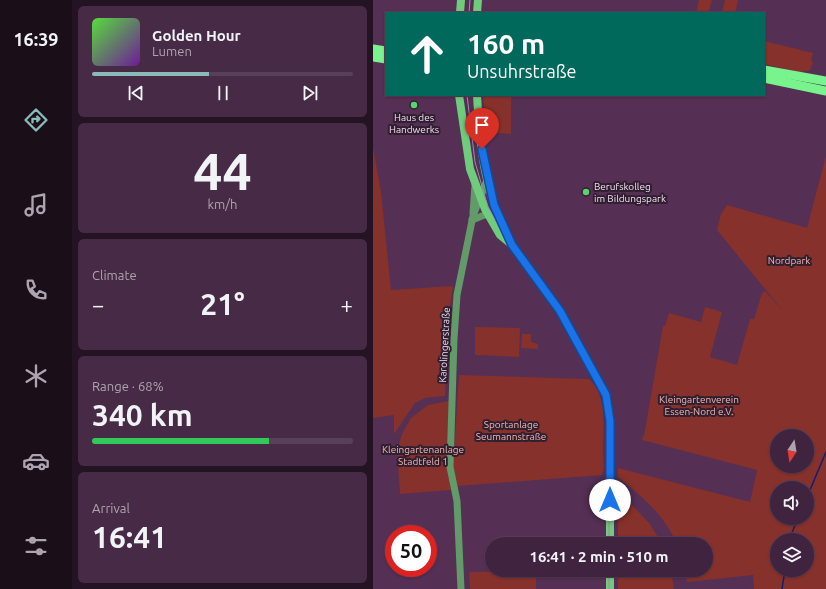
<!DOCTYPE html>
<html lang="en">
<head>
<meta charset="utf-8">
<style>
  :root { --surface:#40233f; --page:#472b46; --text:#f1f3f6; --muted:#aea4b0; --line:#594059; --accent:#8bbbb9 }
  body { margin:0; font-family:Ubuntu,sans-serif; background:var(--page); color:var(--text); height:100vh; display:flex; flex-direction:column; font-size:15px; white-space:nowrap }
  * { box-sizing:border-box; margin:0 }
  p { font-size:13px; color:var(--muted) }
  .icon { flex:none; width:22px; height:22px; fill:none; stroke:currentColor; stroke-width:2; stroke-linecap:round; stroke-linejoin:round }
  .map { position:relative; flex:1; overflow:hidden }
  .panel { display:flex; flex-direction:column; gap:6px; padding:6px; background:#231323; width:301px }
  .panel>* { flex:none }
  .hud { position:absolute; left:12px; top:12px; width:380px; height:84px; border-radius:0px; box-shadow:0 1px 3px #0004,0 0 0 1px var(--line); background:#00695c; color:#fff; overflow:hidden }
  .needle { width:26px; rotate:192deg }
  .fabs { position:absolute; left:397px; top:429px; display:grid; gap:8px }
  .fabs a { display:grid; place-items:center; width:44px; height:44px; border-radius:50%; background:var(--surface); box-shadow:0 1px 3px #0004,0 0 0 1px var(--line); font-size:20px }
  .speed { position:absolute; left:12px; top:525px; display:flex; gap:8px; font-size:20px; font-weight:700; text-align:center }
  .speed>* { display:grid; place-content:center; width:52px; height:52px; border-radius:50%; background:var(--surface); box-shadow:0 1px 3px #0004,0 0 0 1px var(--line); line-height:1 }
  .speed .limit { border:6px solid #d22; background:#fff; color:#111 }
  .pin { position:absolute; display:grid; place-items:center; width:34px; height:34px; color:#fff; margin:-41px -17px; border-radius:50% 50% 50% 0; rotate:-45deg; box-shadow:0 0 4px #0007 }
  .pin .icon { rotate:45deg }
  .me { position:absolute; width:44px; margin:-22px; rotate:0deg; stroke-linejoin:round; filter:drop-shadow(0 0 3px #0008) }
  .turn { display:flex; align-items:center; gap:14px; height:84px; padding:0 16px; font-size:18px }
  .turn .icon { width:52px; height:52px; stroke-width:2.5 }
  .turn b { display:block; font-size:28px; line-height:34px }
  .big { font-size:30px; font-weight:600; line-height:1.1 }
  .panel .widget { flex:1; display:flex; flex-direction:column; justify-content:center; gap:6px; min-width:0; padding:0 14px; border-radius:6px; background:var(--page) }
  .panel .dial { align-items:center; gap:0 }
  .dial b { font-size:52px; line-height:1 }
  .song { display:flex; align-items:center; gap:12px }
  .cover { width:48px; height:48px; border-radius:6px; background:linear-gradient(135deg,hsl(110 70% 55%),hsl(280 70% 35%)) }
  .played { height:4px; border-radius:2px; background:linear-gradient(90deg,var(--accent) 45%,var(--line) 45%) }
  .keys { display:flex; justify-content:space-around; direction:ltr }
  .heat { display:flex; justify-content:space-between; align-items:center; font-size:22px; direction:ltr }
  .charge { height:6px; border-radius:3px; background:linear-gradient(90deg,#34c759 68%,var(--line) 0) }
  .trip { position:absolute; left:112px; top:537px; width:228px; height:40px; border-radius:20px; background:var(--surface); box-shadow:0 1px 3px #0004,0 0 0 1px var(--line); font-weight:600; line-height:40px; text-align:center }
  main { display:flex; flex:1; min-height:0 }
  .tab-bar { display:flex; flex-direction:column; width:72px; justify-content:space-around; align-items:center; background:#1a0e19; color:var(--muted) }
  .tab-bar .icon { width:28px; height:28px }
  .tab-bar .selected { color:var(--accent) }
  .tab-bar b { font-size:18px; color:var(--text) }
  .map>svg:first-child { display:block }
  .green { fill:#86312b; fill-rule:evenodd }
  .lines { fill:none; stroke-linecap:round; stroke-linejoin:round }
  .stream { stroke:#0f1e76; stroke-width:1.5 }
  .tertiary { stroke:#629a69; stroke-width:7 }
  .secondary { stroke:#70cc7d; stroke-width:8 }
  .primary { stroke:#79f38d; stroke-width:9 }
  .tram { stroke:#a687a5; stroke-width:1 }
  .route-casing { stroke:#114b97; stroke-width:10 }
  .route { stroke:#1a73e8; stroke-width:7 }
  .poi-dot { fill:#58d570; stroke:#301f30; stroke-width:1.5 }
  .labels { text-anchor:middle; stroke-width:4; stroke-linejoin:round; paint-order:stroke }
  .poi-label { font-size:10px; fill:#f4ddf3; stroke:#301f30 }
  .park-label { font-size:10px; fill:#f2b5ad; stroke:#301f30 }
  .street-label { font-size:10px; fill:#f4ddf3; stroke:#301f30 }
</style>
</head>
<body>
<main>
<nav class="tab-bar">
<b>16:39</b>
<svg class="icon selected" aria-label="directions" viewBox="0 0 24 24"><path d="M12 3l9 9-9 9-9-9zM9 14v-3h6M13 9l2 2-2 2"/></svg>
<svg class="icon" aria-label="music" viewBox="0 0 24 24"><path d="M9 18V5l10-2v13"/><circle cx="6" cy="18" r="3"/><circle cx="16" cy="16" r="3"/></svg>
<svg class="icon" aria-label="phone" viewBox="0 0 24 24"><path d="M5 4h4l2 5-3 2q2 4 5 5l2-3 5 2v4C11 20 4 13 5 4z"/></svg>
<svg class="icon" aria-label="climate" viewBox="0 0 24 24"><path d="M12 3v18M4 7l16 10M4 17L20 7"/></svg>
<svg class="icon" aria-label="car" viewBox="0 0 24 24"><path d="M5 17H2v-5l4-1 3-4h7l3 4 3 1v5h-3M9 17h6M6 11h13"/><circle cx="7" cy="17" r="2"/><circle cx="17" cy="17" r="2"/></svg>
<svg class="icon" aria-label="filters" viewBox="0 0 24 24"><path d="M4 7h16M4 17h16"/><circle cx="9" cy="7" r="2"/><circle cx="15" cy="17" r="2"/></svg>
</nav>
<section class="panel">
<div class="widget">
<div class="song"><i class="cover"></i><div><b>Golden Hour</b><p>Lumen</p></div></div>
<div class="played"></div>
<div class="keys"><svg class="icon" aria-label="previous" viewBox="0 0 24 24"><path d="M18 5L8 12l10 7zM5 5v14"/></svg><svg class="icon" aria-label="pause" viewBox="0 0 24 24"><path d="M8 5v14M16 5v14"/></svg><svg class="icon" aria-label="next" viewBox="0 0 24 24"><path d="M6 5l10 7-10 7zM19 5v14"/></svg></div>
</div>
<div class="widget dial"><b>44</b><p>km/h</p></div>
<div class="widget"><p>Climate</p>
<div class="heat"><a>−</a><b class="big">21°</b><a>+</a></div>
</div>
<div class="widget"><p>Range · 68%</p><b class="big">340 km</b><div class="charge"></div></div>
<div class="widget"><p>Arrival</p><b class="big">16:41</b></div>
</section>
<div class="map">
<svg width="453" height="589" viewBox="0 0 453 589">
  <rect width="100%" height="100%" fill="#552f54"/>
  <g class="green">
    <path d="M326,0H339L335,13H323Z"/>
    <path d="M352,0H365L362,13H349Z"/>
    <path d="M391,41L440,53L438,61L440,62L437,70L426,72L391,64Z"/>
    <path d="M110,95H138V134L114,132Z"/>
    <path d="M0,147L8,192L18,290L80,286L76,312L72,396L52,398L42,403L21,434V415L0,418Z"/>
    <path d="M453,156V589H381L380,575L314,582L312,570H333V544H304C291,515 269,496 245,477V468L377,502L384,470L269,440L270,436H271L290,326H292L296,313L328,322L332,307L349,312L337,357L364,365L377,319H381L389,293L392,291L410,311L344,230L348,214L354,205L434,228ZM404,436H434V466H404ZM404,488H434V518H404ZM404,540H434V570H404Z"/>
    <path d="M102,327L147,328L146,357L102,355Z"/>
    <path d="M149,334H158V342L165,344V349L148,348Z"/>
    <path d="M86,375L216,379C235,396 230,428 230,450C230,458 232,468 229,475L84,486L80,466Z"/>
    <path d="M76,401L75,466L78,490L27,494L24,451L29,434L38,418L55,405Z"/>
    <path d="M258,504L277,524L289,544H245V510L255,507Z"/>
    <path d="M245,570H298L301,589H245Z"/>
    <path d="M163,571V589H97L96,572Z"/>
  </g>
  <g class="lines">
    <g class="stream">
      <path d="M434,497L453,452"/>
      <path d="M416,540L425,518"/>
      <path d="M409,589L412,570"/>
    </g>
    <g class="tertiary">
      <path d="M100,213L102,185"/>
      <path d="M99,220L114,214"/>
      <path d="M88,589L84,501L77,467L81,339L84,295L100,216L114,180"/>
    </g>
    <g class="secondary">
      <path d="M87,13L88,0"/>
      <path d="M104,13L105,0"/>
      <path d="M86,95L97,169L112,209L127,235L139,245L187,311L233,395L237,421V544"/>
      <path d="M104,95C106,132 109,172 122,207C126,219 133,230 138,243"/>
      <path d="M237,589V570"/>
    </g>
    <g class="primary">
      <path d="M0,49L13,51"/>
      <path d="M0,57L13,59"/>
      <path d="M391,70L453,81"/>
      <path d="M391,78L453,91"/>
    </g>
    <g class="tram">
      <path d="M96,13L97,0"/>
      <path d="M94,95L102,162L115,207L135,243L186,311L226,381L234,401L236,422V544"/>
      <path d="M236,589V570"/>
    </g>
  </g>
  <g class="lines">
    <g class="route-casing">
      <path id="route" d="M109,149L121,205L139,245L187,311L233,395L237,421V500"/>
    </g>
    <use href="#route" class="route"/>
  </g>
  <g class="poi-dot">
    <circle cx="41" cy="105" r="4"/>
    <circle cx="213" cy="192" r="4"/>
  </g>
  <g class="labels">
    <g class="poi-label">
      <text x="41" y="121">Haus des<tspan x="41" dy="12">Handwerks</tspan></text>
      <text x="221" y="190" text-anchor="start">Berufskolleg<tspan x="221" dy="12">im Bildungspark</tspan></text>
    </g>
    <g class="park-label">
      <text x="416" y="264">Nordpark</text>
      <text x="326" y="403">Kleingartenverein<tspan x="326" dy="12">Essen-Nord e.V.</tspan></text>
      <text x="138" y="428">Sportanlage<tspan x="138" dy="12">Seumannstraße</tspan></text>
      <text x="50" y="453">Kleingartenanlage<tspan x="50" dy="12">Stadtfeld 1</tspan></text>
    </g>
    <g class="street-label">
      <text transform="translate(71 345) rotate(-87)" y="4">Karolingerstraße</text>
    </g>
  </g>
</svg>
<div class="fabs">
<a><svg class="needle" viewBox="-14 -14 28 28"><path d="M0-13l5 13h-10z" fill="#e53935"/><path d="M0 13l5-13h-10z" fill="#aea4b0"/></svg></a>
<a><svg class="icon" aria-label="sound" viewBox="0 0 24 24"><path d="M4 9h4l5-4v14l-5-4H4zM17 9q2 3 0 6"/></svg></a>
<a><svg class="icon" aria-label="layers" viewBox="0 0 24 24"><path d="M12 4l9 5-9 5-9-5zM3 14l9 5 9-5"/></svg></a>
</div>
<div class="speed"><div class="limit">50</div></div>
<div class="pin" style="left:109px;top:149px;background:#d93025"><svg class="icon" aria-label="arrive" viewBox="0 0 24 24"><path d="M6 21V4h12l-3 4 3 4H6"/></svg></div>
<svg class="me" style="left:237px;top:500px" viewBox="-20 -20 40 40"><circle r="19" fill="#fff"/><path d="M0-13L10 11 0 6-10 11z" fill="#1a73e8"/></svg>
<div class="trip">16:41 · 2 min · 510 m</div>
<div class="hud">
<div class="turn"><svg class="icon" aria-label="ahead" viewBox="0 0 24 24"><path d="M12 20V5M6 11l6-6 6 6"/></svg><div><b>160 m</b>Unsuhrstraße</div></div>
</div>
</div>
</main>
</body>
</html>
